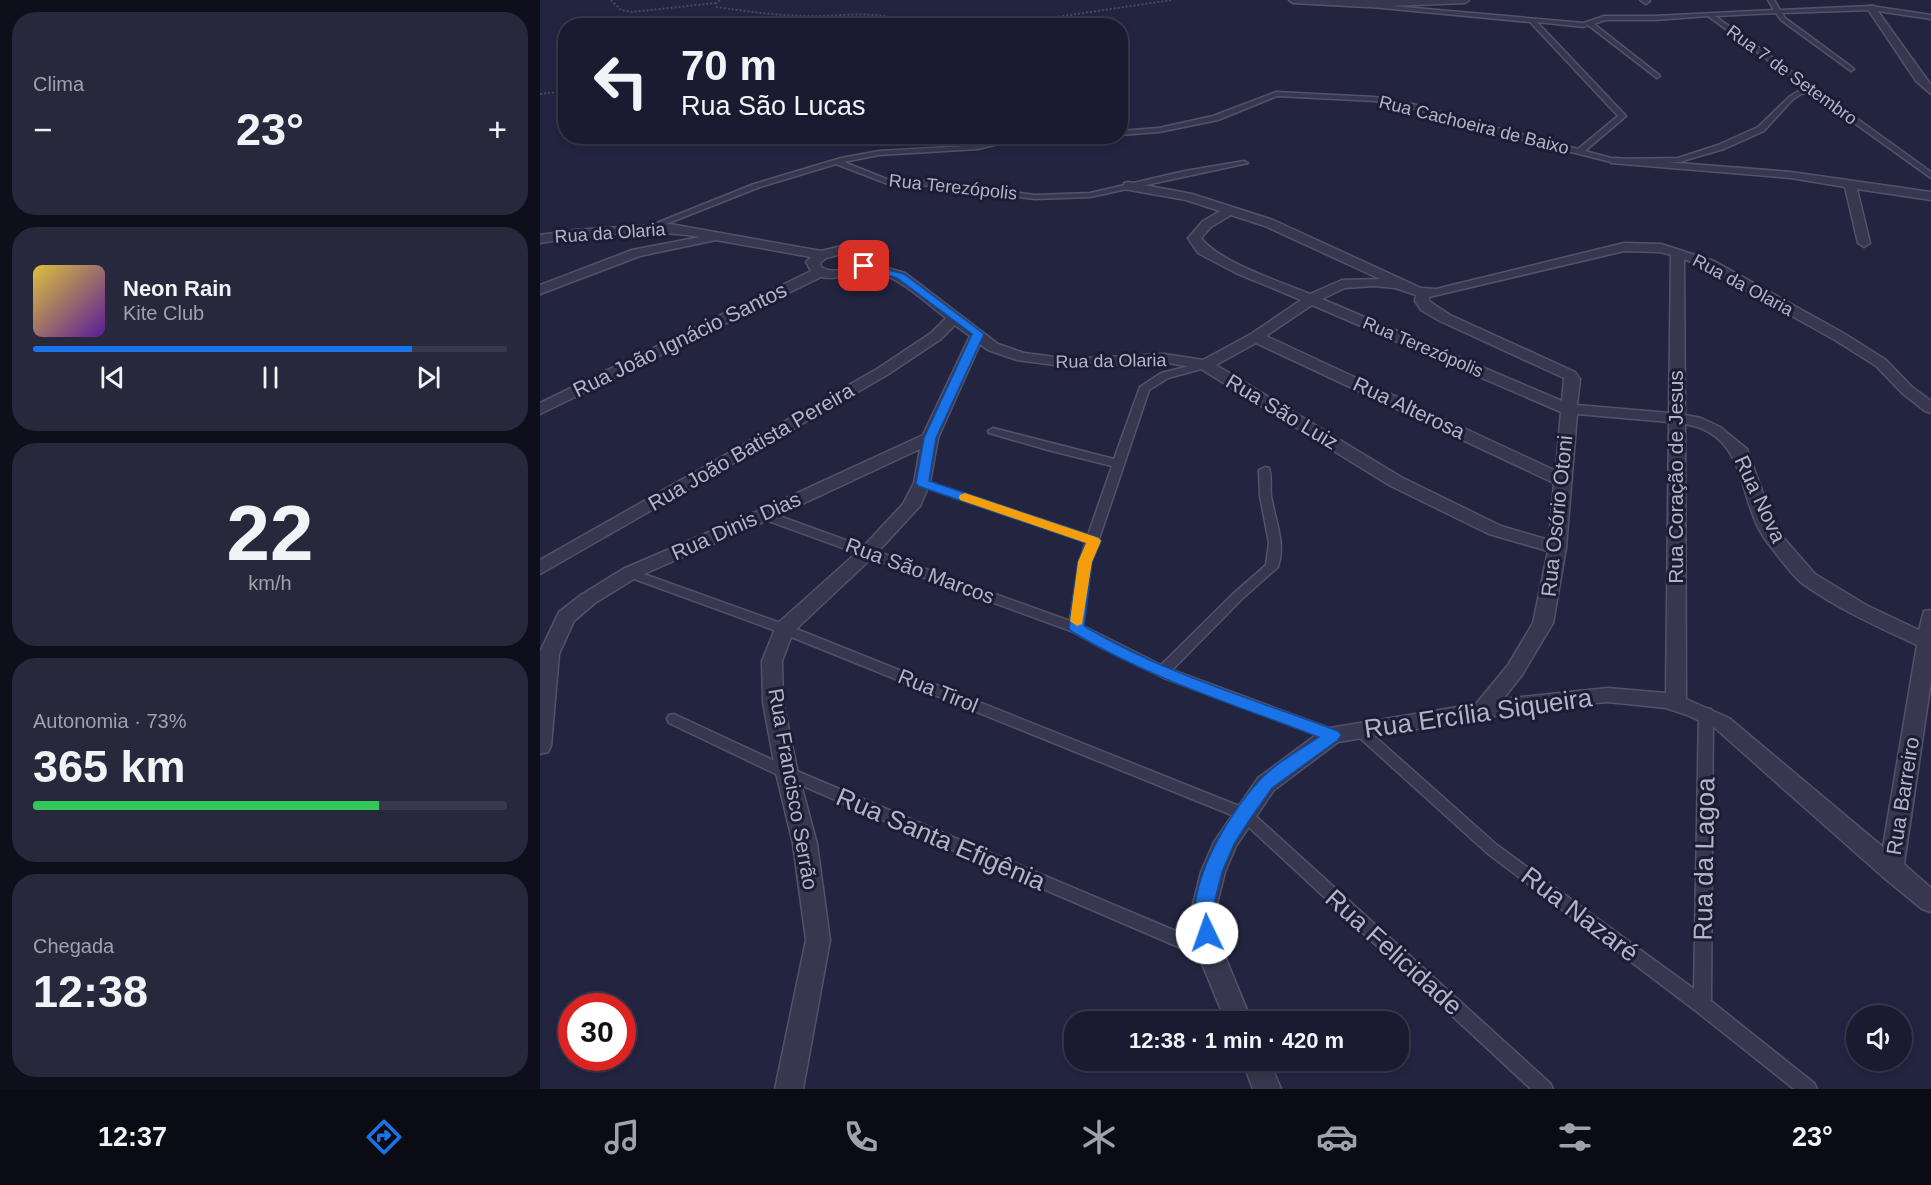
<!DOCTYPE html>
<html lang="pt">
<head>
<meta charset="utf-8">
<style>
  :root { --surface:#1a1b30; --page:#27283c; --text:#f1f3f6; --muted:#9fa1ab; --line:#38394c; --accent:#1a73e8 }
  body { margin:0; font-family:Helvetica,sans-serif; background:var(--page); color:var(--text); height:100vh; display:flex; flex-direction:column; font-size:22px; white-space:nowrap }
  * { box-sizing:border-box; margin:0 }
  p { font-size:20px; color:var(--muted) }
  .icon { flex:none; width:33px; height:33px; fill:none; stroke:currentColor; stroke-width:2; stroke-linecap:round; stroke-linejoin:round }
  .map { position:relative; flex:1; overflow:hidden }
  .panel { display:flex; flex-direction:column; gap:12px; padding:12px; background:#0e0f1a; width:540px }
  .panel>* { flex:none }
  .banner { position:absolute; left:18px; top:18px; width:570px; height:126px; border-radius:24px; box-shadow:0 3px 9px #0003,0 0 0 2px var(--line); background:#1a1b30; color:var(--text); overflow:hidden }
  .buttons { position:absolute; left:1306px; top:1005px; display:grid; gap:12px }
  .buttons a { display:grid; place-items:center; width:66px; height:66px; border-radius:50%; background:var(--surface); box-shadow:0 3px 9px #0003,0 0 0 2px var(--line); font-size:30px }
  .speed { position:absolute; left:18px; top:993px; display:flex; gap:12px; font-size:30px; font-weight:700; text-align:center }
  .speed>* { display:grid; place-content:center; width:78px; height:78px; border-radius:50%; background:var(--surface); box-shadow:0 3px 9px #0003,0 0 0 2px var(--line); line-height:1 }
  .speed .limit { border:9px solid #d22; background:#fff; color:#111 }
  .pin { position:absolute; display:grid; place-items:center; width:51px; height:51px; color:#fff; margin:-26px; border-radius:12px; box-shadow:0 3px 9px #0006 }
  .me { position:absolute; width:66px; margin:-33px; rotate:357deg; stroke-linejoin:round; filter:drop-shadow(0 0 4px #0008) }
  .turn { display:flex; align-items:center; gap:21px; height:126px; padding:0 24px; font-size:27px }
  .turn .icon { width:78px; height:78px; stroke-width:2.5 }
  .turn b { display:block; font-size:42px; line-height:51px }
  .big { font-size:45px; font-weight:800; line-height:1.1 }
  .panel .widget { flex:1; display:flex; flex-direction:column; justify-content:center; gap:9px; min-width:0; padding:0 21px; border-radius:24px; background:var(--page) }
  .panel .dial { align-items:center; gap:0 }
  .dial b { font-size:78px; line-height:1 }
  .song { display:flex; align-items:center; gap:18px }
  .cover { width:72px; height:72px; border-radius:9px; background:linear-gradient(135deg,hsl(50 70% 55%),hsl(270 70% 35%)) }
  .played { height:6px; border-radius:3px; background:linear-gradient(90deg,var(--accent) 80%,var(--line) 80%) }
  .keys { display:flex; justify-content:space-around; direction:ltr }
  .heat { display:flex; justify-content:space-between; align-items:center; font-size:33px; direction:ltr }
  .charge { height:9px; border-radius:4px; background:linear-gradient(90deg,#34c759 73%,var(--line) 0) }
  .trip { position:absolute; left:524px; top:1011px; width:345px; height:60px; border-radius:24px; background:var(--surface); box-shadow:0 3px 9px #0003,0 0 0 2px var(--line); font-weight:800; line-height:60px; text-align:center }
  .dock { display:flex; height:96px; justify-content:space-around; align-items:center; background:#0a0b13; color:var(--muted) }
  .dock .icon { width:42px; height:42px }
  .dock .current { color:var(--accent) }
  .dock b { font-size:27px; color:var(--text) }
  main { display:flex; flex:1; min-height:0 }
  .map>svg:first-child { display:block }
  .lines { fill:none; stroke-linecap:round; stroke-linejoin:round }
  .lane-casing { stroke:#52536a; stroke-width:3 }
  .street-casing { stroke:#52536a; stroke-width:3 }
  .path { stroke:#404e5a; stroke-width:2; stroke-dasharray:2 2; stroke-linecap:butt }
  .lane { fill:#37384f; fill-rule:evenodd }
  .street { fill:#37384f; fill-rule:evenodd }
  .route { fill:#1a73e8; stroke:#114b97; stroke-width:1.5 }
  .slow { fill:#f59e0b }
  .labels { text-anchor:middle; stroke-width:6; stroke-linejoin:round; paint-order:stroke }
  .far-street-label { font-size:18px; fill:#b3b3ca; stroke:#1c1d34 }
  .street-label { font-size:21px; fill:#b3b3ca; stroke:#1c1d34 }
  .near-street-label { font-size:26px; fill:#b3b3ca; stroke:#1c1d34 }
</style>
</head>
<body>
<main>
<section class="panel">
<div class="widget"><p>Clima</p>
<div class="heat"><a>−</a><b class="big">23°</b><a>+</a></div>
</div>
<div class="widget">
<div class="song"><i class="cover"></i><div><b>Neon Rain</b><p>Kite Club</p></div></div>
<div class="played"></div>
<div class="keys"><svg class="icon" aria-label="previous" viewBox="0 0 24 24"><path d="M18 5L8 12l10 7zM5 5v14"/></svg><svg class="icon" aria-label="pause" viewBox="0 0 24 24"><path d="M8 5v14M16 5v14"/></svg><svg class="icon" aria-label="next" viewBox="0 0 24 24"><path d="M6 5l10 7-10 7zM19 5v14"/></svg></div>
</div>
<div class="widget dial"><b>22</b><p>km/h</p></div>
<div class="widget"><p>Autonomia · 73%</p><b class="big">365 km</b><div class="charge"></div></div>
<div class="widget"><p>Chegada</p><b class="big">12:38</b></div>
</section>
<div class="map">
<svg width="1391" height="1089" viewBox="0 0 1391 1089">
  <rect width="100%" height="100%" fill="#232440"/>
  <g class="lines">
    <g class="lane-casing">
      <g id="lane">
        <path d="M1228,0H1234L1240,10L1331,6L1391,15V19L1331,10L1242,13L1245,18L1313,68L1314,69L1311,71L1241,20L1236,13L1175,16L1391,172V178L1271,92L1261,94L1253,99L1224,131L1184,149L1139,162L1075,163L928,126L876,109L834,101L737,96L678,120L619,132L580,135V131L619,128L673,116L736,92L834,97L877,105L934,122L1038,149L1078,116L990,22L831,7L829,4L1044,23L1064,16H1114L1234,10ZM1168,16L1267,89L1257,92L1249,97L1218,127L1178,145L1138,158L1075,159L1045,151L1086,116L997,22L1044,27L1048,25L1117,78L1120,76L1119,75L1054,24L1065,20H1114Z"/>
        <path d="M479,136H492L438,149L339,155L304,162L349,180L399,182L495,195L550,193L645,171L704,161L708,163L550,197L495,199L399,186L348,184L296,164L220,187L111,230L104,228L214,184L301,158L339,151L428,146Z"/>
        <path d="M665,362L670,365L669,367L628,378L609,390L559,539L560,541L551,562L543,626L621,665L694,593L726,565L729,543L720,496L719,470L725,467L729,468C732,476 730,487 731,496C735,520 746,543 738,567L702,599L632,670L797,731L799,735L797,739L792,740L787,739L624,678L562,648L531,631L220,518L218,515L224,511L228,512L530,621L539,562L546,542L378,485L376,483L382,480L386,481L548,535L572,466L508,450L449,433L448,431L453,428L574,459L600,387L621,373Z"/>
        <path d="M90,569L249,626L709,810L1010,1083L1013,1089H991L699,818L239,632L86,576L84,573L86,570Z"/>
        <path d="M1166,708L1171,709L1173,713L1171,1001L1274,1083L1277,1089H1254L1156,1011L947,853L811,730L813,726L818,725L823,726L957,845L1154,989L1159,713L1161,709Z"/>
        <path d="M134,714L252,769L676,948L678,953L676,958L670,960L664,958L242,777L129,723L127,719L129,715Z"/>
      </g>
    </g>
    <g class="street-casing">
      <g id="street">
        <path d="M749,0H929L925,3L826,7L753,3Z"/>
        <path d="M1100,0H1110V1L1106,4Z"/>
        <path d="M1328,6H1334L1391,85V94L1376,81L1327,8Z"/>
        <path d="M1075,158L1251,172L1391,192V200L1317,189L1330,243L1324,247L1318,243L1305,187L1251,178L1071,163V159Z"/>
        <path d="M588,182L652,194L733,220L881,288L896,289L1084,243L1121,244L1174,261L1305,334L1346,360L1372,387L1391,401V413L1385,411L1362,393L1336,366L1295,340L1164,267L1144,259L1145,415L1161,418L1180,427L1207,449L1225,499L1241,535L1275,574L1326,605L1379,630L1384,611L1391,610V681L1364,864L1391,888V912L1382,909L1343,877L1175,728L1147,715L1126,708L1068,702L1008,707L798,742L734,790L696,846L685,872L675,912L684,954L712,1022H686L658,954L651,912L661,872L674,842L718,778L784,729L936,704L968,665L993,623L1008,551L949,534L849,485L661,369L624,362L530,367L477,360L448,350L440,344L398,438L390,483L380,506L335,555L253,632L242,661L243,702L258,773L277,844L290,940L263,1089H235L266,940L253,844L236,773L223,702L222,661L237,624L323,547L363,504L374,483L380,449L230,519L97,577L55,603L34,621L19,654L11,746L8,752L0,754V652L19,612L41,595L83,569L218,511L383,435L430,336L415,325L401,339L347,375L0,574V560L337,369L391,333L406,318C382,300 358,274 327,271C313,270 302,281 281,277L0,414V403L271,271L266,262L271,257L176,240L100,256L0,294V285L92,250L160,237C108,228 52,235 0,243V235L34,230L130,224L281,251L306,245L331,251L335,262L333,264L365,273L458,344L484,353L530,359L624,354L663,360L711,334L761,300L696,273L658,253L648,238L663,221L680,211L646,200L584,189V183ZM691,215L725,226L840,279L802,280L770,294C741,282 679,262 661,238L671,227ZM1084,251L1120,252L1131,255L1129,413L1037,405L1040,379L1035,372L910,315L889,301V297ZM306,253L320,256L321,261C310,268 293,275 281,267L280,263L286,258ZM834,286L855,288L876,295L875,301L881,310L900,321L1024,378L1022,401L782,299L805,288ZM772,305L1021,412L1016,471L726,336ZM716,343L1014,483L1009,540L961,526L861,477L676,365ZM1037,414L1129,422L1126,693L1068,688L963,699L982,675L1013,623L1026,548ZM1145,424C1210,435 1196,501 1227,542C1238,555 1250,574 1263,584C1298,609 1338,627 1377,645L1343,847L1189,718L1146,699Z"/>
        <path d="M702,1060H729L741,1089H713Z"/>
      </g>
    </g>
    <g class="path">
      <path d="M71,0L81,10L92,12L176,3"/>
      <path d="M180,0L176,3L177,7C209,12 242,16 274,16C301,16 330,11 357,19L347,26"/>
      <path d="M455,26L632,0"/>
      <path d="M0,94L26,91"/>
    </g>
    <use href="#lane" class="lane"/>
    <use href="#street" class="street"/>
  </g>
  <path class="route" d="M321,263L364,274L444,334L396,438L389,481L559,538L561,541L552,562L544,626C622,673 713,699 798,731L801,735L798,740L732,788L710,819L694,844L682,872L672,912L676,933L674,938L667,941L660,938C639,894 689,813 719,781C735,763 760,750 779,737C696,705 607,678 531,631L529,628L538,562L546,543L378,486L376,483L384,438L432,334L357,278L321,268Z"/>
  <path class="slow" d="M425,493L559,538L561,541L552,562L542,624L537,626L530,621L538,562L546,543L420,500L419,497L420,495Z"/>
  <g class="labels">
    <g class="far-street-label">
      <text transform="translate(1252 75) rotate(36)" y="6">Rua 7 de Setembro</text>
      <text transform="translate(934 125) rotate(14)" y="6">Rua Cachoeira de Baixo</text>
      <text transform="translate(413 187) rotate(6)" y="6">Rua Terezópolis</text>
      <text transform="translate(70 233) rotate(-4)" y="6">Rua da Olaria</text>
      <text transform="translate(1203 285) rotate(28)" y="6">Rua da Olaria</text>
      <text transform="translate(883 347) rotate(23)" y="6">Rua Terezópolis</text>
      <text transform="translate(571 361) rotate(-1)" y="6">Rua da Olaria</text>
    </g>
    <g class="street-label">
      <text transform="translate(140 340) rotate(-26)" y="7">Rua João Ignácio Santos</text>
      <text transform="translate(869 408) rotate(25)" y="7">Rua Alterosa</text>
      <text transform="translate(742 412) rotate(31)" y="7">Rua São Luiz</text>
      <text transform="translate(211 447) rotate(-30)" y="7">Rua João Batista Pereira</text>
      <text transform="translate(1136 477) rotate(-90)" y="7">Rua Coração de Jesus</text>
      <text transform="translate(1220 499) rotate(65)" y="7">Rua Nova</text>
      <text transform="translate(1017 516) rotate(-84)" y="7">Rua Osório Otoni</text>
      <text transform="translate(196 526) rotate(-24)" y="7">Rua Dinis Dias</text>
      <text transform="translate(380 571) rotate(20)" y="7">Rua São Marcos</text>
      <text transform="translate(398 691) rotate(22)" y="7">Rua Tirol</text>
      <text transform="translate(253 789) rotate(80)" y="7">Rua Francisco Serrão</text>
      <text transform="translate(1363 796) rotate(-81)" y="7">Rua Barreiro</text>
    </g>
    <g class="near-street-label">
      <text transform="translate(938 713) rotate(-8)" y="9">Rua Ercília Siqueira</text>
      <text transform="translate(401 839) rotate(23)" y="9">Rua Santa Efigênia</text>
      <text transform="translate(1164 859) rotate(-89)" y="9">Rua da Lagoa</text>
      <text transform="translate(1040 914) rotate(37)" y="9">Rua Nazaré</text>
      <text transform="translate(854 952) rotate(42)" y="9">Rua Felicidade</text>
    </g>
  </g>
</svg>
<div class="buttons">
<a><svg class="icon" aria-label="sound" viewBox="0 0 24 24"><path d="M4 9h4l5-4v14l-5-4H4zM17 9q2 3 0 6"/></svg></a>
</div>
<div class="speed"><div class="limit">30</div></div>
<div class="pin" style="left:324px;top:266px;background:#d93025"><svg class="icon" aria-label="arrive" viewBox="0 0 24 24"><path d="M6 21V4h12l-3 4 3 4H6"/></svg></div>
<svg class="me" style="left:667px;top:933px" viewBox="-20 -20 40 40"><circle r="19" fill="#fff"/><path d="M0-13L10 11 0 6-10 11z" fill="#1a73e8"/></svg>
<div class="trip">12:38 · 1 min · 420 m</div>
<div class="banner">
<div class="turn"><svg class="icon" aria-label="left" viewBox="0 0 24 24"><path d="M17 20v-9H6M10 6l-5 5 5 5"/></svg><div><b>70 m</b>Rua São Lucas</div></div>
</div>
</div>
</main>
<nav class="dock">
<b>12:37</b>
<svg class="icon current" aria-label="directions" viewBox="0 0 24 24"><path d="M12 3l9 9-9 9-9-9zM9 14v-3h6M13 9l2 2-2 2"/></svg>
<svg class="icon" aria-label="music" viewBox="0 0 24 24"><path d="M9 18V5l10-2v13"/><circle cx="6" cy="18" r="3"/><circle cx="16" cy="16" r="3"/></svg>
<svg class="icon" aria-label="phone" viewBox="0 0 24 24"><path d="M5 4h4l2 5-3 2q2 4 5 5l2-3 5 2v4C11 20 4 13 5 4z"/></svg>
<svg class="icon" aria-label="climate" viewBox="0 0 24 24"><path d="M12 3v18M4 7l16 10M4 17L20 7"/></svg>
<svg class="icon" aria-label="car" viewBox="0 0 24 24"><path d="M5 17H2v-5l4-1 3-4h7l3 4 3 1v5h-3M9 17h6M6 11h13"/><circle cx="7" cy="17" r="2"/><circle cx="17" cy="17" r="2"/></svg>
<svg class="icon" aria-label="filters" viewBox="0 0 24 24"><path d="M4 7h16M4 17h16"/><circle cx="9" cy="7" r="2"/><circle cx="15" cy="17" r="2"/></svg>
<b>23°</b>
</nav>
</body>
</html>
